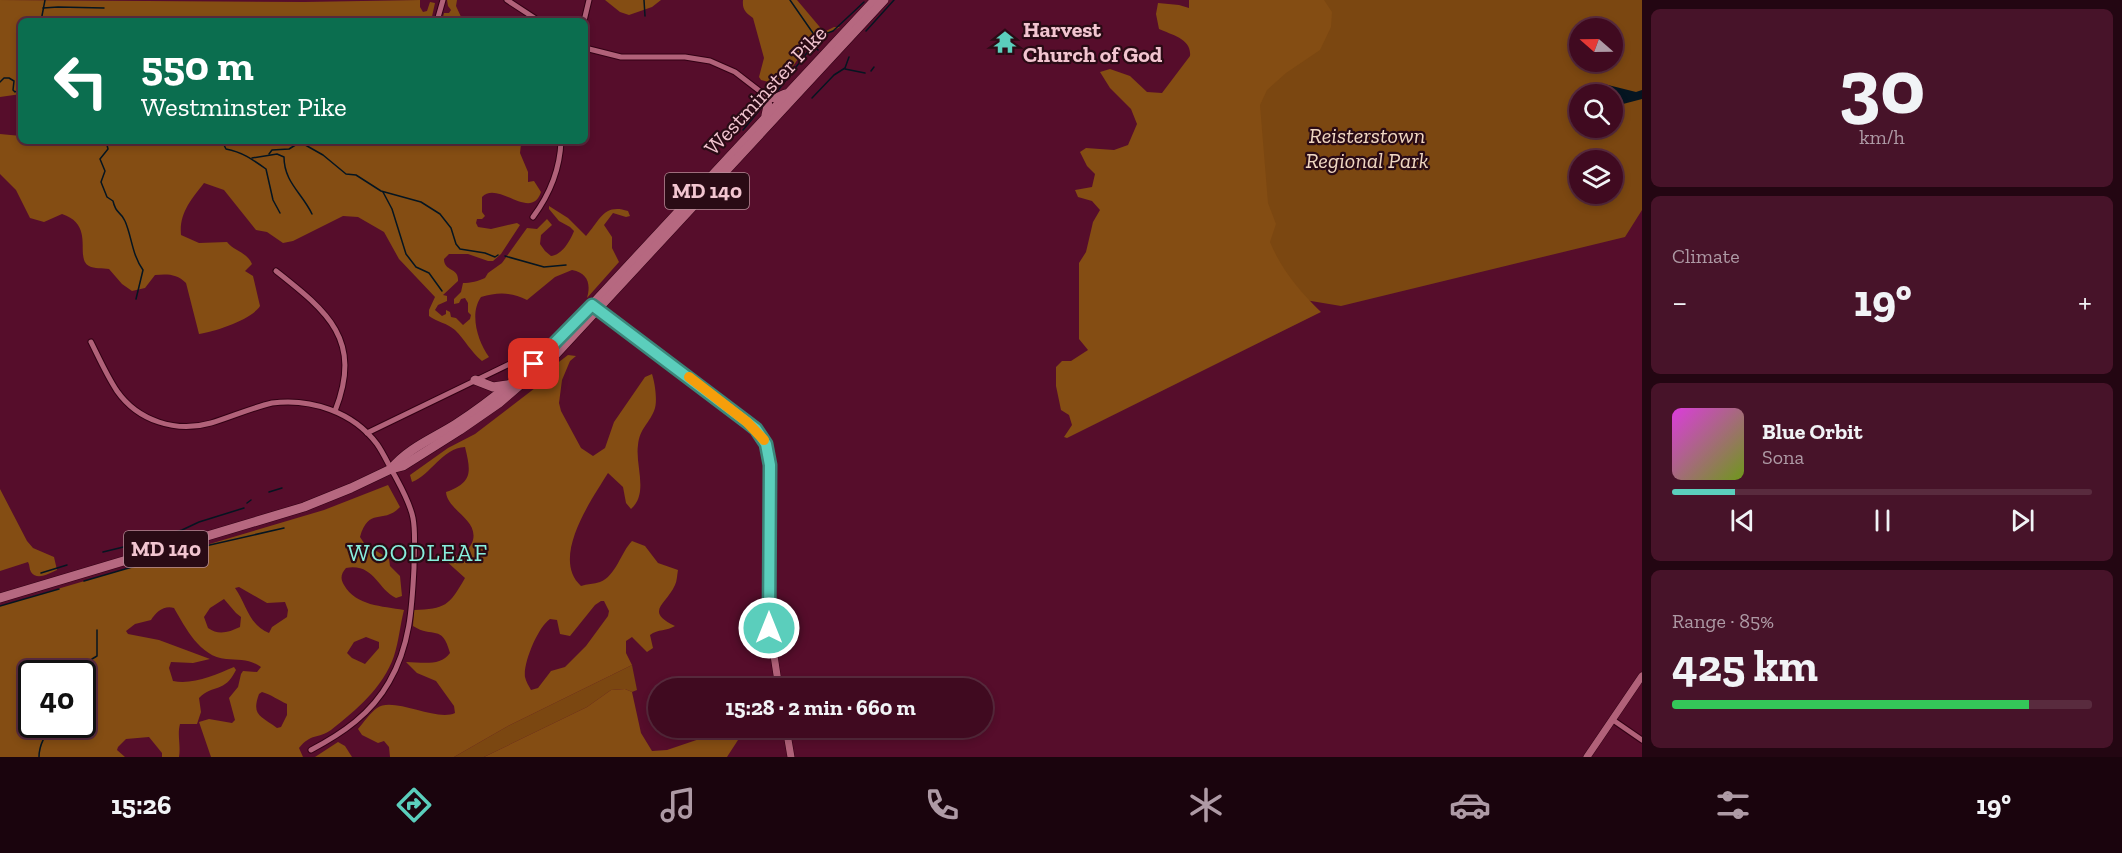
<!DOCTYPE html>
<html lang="en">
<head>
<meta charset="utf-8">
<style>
  :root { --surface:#400a20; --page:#471329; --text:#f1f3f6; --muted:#ae9aa5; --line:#592b3e; --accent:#5bcebc }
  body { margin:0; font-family:"Zilla Slab",serif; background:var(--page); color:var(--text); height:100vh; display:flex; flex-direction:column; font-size:22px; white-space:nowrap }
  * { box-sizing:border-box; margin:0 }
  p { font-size:20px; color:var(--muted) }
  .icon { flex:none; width:33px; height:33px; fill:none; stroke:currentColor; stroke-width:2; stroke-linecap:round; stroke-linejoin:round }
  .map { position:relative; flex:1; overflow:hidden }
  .drawer { display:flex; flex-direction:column; gap:9px; padding:9px; background:#230612; width:480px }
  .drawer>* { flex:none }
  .banner { position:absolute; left:18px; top:18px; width:570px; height:126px; border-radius:9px; box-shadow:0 3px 9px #0003,0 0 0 2px var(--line); background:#0b6e4f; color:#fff; overflow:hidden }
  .needle { width:39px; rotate:290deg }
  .controls { position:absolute; left:1569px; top:18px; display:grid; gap:12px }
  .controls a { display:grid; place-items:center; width:54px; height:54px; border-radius:50%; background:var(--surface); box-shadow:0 3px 9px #0003,0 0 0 2px var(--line); font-size:30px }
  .speed { position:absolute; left:18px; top:660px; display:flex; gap:12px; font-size:30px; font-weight:700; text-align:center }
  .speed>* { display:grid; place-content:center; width:78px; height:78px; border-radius:50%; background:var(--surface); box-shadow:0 3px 9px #0003,0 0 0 2px var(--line); line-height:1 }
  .speed .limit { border:3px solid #111; border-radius:9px; background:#fff; color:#111 }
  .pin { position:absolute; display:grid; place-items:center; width:51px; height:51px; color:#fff; margin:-26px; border-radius:12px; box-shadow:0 3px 9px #0006 }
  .me { position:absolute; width:66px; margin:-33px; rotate:0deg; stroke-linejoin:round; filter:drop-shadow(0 0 4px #0008) }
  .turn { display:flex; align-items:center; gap:21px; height:126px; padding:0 24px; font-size:27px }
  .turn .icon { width:78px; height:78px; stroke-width:2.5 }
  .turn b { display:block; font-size:42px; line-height:51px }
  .big { font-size:45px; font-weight:800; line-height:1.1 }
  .drawer .tile { flex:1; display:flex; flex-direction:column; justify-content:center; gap:9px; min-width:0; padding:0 21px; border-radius:9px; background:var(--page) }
  .drawer .dial { align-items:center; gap:0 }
  .dial b { font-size:78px; line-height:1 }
  .song { display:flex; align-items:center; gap:18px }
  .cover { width:72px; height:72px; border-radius:9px; background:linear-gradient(135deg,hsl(300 70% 55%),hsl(80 70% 35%)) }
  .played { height:6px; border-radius:3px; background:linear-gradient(90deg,var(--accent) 15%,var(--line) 15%) }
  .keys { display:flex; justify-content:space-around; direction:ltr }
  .heat { display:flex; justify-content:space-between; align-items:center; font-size:33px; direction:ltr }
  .charge { height:9px; border-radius:4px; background:linear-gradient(90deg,#34c759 85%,var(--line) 0) }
  .trip { position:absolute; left:648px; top:678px; width:345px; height:60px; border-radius:30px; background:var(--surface); box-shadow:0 3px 9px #0003,0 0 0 2px var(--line); font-weight:800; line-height:60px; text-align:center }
  .menu { display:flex; height:96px; justify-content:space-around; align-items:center; background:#1a040d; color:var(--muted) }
  .menu .icon { width:42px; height:42px }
  .menu .on { color:var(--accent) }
  .menu b { font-size:27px; color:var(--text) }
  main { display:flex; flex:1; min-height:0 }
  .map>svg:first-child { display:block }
  .green { fill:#7b4711; fill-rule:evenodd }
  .forest { fill:#844d13; fill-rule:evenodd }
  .water { fill:#051521 }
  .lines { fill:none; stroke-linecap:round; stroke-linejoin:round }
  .stream { stroke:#051521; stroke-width:1.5 }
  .minor-casing { stroke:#320014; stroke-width:7 }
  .tertiary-casing { stroke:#320014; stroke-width:8 }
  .trunk-casing { stroke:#320014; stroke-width:10 }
  .minor { stroke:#b16179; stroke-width:5 }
  .tertiary { stroke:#b16179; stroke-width:7 }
  .trunk { stroke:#b66880; stroke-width:9 }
  .route-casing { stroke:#3b867a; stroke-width:15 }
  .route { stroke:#5bcebc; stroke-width:10 }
  .slow { stroke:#f59e0b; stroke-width:10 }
  .labels { text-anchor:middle; stroke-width:4.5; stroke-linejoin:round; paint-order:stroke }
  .shield { fill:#2a0b15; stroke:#b68d98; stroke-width:1.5 }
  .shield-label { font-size:21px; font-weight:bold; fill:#f2c5d0 }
  .poi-label { font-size:22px; font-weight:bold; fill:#f2c5d0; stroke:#2a0b15; text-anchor:start }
  .street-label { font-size:22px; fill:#f2c5d0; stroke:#2a0b15 }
  .park-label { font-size:22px; font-style:italic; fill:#f0d7c2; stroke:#2a0b15 }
  .neighbourhood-label { font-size:24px; letter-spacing:1.5px; fill:#88efdd; stroke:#2a0b15 }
</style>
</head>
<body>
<main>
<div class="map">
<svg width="1642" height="757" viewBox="0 0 1642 757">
  <rect width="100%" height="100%" fill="#560d2b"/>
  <g class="green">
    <path d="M1261,0H1642V210L1625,237L1341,306L1299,299L1194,179ZM1580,28H1612V62H1580ZM1580,94H1612V128H1580ZM1580,160H1612V194H1580Z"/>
    <path d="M632,665L637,690L632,692L625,689L611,690L587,707L484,757H454L508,726Z"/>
  </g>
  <g class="forest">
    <path d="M0,0L304,2L420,0V7L423,12L427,11L430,2L435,3L431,21H21V94L0,97Z"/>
    <path d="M447,0H457L456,6L462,19L459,21H442L444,13H449L451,10L448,6Z"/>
    <path d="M605,0H661L652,7L629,15L620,12Z"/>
    <path d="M743,0H797L824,32L834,27H840L807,46L780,85L761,80L759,77L764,58L753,18C746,13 742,10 743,0Z"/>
    <path d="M1189,0H1324L1332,12L1331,27L1320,50L1286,73L1267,90L1260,105L1268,203L1276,224L1270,242C1281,269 1300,292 1321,312L1067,438L1064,437L1072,425L1069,415L1061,410L1056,386V367L1062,361H1071L1088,350L1079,339V263L1086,252L1093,222L1100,210L1092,201L1078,197L1075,190L1092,187L1095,174L1087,166L1080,152L1086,148L1114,150L1128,145L1137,124L1131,109L1110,88L1100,72L1110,69L1130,76L1147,92L1162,93L1190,56C1192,39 1172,35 1159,29L1156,14L1158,3L1179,5L1189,8Z"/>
    <path d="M0,134L21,136V141H529L521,144L520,153L528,172V182L534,181L541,192C531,222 498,180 482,197V212L485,216L482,219H477L476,223L478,227L491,229L517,223L520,225L501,254L493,261H488L468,254H449L444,259C444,272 459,267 458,281L443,295L447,296V301L438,305L435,310L442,316L446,314V310L450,312L451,317L456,318L463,325L470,319L471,315L468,312V303L465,298L461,299L459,303L454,304V299L461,292L463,283C470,283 479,281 485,278L488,273L502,263L527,228L537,229L547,219L552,225L541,235L540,244L545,251L551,256C562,255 570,241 574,231L570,227L559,221L549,209V206L568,218L586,236C600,220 604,203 628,211L630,216L626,217L613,213L604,225L612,237V248L619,262L587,298C591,284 588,273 572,270L555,277L527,300C511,292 498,292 481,297C469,314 478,342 489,357L482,361C471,352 465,340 455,330C447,323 437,322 429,316V310L435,297L399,259L384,232L358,217L343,216L293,241L283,243L267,232L256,230L224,190L204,183C191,200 179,213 181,235L199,243L227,242C234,251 247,252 252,264L245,271L253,276L260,306C251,320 216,331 199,334L186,283C177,274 168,274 155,275L145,288L132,291L122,284L109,269C103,268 94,269 89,266C74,258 96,225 62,214L44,222L30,218L16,190L0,174Z"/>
    <path d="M568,355L576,356L570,361L562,380L559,403L561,411L581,448L593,456L605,448L614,422L645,377L652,374C655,383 658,403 654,411C648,425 640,428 638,445C635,466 649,493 631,509L626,503L623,487L608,473C592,499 550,558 581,586C587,584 594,584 600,582C616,576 621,552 632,541L645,546L658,563L678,570C677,575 677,581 675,585C666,605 644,611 675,626C667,631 658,629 650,635L653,648L647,652L632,637L626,641V653L632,665L508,726L454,757H390L389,747L384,741L378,743L362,735L358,729C364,722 370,713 377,708C393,696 436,722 455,713L454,706L436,681L417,673L406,662C421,662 440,667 450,653C442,623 433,639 413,626L414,610C445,609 449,606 465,578L445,560L466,552C468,549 472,544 473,540C478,519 447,510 446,492C473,482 471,472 465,447C442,448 431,475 412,482L410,475L448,448L475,434L535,388L551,368ZM601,601H604L609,611L608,616L586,646L565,667L551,671L538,688L531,690C529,686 526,682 525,677C523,663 538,627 550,619L557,620L560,634L570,636L595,605Z"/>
    <path d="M388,485L400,507C383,525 369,506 360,537L364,543L389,559L390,566L400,576L402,596L396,598C377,589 374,563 346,568C341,574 340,578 344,585C356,606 382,606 404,610C400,625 399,641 394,656C383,688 356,710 331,730C318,739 311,733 299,748L303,757H211L199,722L209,719L232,723L235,720L229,698L238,687L241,674L243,671L257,672L261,667C250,659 239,660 226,659C200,657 185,627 174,608C164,605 156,612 151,620L135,624L126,631L128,634L159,640L210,659L193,663L171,662L169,668L173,681C193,685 215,675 234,667L236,670C224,694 214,683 199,698L201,712L197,724H180C177,735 181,745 179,757H162V753L149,737L126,739L118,747L117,750L125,757H0V606L324,510ZM239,587L267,603L285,602L288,610L287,617L272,627L269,633C248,624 247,605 235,588ZM224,599L236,613L241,617L240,627C229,632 219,636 208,628L204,617L210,608ZM366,637L379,642V648L365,664L352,658L347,653L354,642ZM32,674H82V724H32ZM262,692C272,695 278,700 287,704V715L281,727L277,728C261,716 251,716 259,694Z"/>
    <path d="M0,489L27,541L33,548L54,557L57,570C50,573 37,581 31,572C29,569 30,565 28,562L0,571Z"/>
    <path d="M625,689L632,692L641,733L652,751L667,750L720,732H727L738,740L727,757H484L587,707L611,690Z"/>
    <path d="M338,742L345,746L352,757H315Z"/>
  </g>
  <path class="water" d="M1604,84L1636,92L1642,90V99L1623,104H1613L1612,94L1602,93L1601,87Z"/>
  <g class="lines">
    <g class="stream">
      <path d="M644,0L645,16"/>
      <path d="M790,0L815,36"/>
      <path d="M43,8L58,7L104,8"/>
      <path d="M41,21L45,0"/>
      <path d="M866,31L894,0"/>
      <path d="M817,37L833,31L864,2"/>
      <path d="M813,45L818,50"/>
      <path d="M845,69L865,73"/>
      <path d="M871,71L874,67"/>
      <path d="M0,82L4,78H9L14,81L13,90L15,92L21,88"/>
      <path d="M776,93L813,45L816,37"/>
      <path d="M812,98L834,75L845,68L849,57"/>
      <path d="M743,130L762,107"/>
      <path d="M106,141L108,149L100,159L105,171L101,182L107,197L113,201C116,215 121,211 125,221C132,237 132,255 143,270L136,299"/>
      <path d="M212,141L223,143L226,149C242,152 252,159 266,169L273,200L280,213"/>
      <path d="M300,142L323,155L346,174L356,175L381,191L421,202L440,214L451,228L456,244L460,249L485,253L495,257L498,255"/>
      <path d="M269,154L272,150L289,149L302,141"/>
      <path d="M252,158L277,154L284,157C284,182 302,193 312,214"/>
      <path d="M383,192L392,209L406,254L416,267L429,273L442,291"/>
      <path d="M505,256L544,267L566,265"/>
      <path d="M269,492L282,488"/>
      <path d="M247,503L251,500"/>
      <path d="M157,538L182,530L199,522L244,508"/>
      <path d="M103,552L152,540"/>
      <path d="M41,573L67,565"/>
      <path d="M84,581L201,547L284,528"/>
      <path d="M0,606L59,589"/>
      <path d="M81,674L92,659L97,656V630"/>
      <path d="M39,757C39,744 46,734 53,724"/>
    </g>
    <g class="minor-casing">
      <g id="minor">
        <path d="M507,0L539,21"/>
        <path d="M437,21L443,0"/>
        <path d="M584,21L589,0"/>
        <path d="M585,48L621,57H685L710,61L735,72L766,96"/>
        <path d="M533,217C550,194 560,170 561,141"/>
        <path d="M276,271C328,312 363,340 335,411"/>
        <path d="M91,342C99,358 107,376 117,391C138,421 176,433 211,423C231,417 251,408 272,403C311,398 353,412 377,444C384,454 389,466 395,476C402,489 410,503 413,518C416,534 414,551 414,568C412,608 410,646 389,682C371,714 343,733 311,750"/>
        <path d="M367,433L522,358"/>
        <path d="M1613,720L1642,740"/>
      </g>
    </g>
    <g class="tertiary-casing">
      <g id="tertiary">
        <path d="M594,306L747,421C762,434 768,446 770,465L769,623L779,688"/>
        <path d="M786,728L791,757"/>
        <path d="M1587,757L1642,676"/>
      </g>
    </g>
    <g class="trunk-casing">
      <g id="trunk">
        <path d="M766,115L768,106L766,96L776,98L785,94"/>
        <path d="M475,380L493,387L507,385"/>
        <path d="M391,469C408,448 434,438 456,424C490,402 521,376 551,349L875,0"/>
        <path d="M0,598L304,507L351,488L391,469L403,466L460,430L499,403L557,353L884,0"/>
      </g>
    </g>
    <use href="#minor" class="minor"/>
    <use href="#tertiary" class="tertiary"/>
    <use href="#trunk" class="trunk"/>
  </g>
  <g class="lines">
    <g class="route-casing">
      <path id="route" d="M534,364L592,305L747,422L756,429L766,444L770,465L769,628"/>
    </g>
    <use href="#route" class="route"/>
    <path class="slow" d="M689,377L747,422L764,440"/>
  </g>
  <defs>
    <g id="temple-bare" transform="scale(1.8)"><path d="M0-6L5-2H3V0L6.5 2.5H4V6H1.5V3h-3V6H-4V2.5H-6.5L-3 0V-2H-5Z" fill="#5bcebc" stroke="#2a0b15" stroke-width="2.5" paint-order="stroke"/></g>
  </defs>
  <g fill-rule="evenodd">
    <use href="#temple-bare" x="1005" y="42"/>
  </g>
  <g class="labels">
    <g class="shield">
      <rect x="665" y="173" width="84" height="36" rx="4.5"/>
      <rect x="124" y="531" width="84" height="36" rx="4.5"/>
    </g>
    <g class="shield-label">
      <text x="707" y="198">MD 140</text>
      <text x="166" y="556">MD 140</text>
    </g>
    <g class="poi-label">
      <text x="1023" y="37">Harvest<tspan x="1023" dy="25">Church of God</tspan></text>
    </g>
    <g class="street-label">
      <text transform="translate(765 90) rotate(-47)" y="8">Westminster Pike</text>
    </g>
    <g class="park-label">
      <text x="1367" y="143">Reisterstown<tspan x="1367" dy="25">Regional Park</tspan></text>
    </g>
    <g class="neighbourhood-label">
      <text x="418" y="561">WOODLEAF</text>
    </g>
  </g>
</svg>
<div class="controls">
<a><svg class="needle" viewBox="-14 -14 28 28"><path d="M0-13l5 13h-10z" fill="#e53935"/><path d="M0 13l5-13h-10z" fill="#ae9aa5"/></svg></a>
<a><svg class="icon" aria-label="search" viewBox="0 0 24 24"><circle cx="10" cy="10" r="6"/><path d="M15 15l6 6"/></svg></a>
<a><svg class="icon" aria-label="layers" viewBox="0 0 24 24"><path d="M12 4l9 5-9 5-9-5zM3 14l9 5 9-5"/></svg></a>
</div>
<div class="speed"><div class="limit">40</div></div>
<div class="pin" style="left:534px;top:364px;background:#d93025"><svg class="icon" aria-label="arrive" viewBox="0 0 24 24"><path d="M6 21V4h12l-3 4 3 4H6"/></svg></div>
<svg class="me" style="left:769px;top:628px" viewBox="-20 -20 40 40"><circle r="17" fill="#5bcebc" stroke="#fff" stroke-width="3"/><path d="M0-11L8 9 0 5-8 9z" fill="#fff"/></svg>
<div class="trip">15:28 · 2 min · 660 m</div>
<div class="banner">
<div class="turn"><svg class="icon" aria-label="left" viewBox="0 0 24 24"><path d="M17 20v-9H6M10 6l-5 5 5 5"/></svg><div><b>550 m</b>Westminster Pike</div></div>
</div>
</div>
<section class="drawer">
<div class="tile dial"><b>30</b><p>km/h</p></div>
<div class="tile"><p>Climate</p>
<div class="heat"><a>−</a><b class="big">19°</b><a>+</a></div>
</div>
<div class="tile">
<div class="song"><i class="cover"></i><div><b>Blue Orbit</b><p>Sona</p></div></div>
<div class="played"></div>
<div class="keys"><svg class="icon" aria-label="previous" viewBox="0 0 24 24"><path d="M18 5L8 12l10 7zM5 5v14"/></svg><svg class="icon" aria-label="pause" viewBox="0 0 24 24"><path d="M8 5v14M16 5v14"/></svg><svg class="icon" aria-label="next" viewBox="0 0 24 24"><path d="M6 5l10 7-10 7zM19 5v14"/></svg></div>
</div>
<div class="tile"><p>Range · 85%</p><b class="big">425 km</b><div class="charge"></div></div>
</section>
</main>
<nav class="menu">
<b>15:26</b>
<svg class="icon on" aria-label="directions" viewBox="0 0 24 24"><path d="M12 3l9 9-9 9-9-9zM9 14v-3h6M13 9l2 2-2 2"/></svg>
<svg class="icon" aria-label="music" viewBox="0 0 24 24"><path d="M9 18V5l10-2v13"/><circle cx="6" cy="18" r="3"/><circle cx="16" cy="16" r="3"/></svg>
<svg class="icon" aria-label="phone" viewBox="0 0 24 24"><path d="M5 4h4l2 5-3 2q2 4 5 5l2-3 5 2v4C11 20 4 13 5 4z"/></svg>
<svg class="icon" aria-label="climate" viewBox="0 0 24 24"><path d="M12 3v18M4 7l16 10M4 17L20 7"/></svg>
<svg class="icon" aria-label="car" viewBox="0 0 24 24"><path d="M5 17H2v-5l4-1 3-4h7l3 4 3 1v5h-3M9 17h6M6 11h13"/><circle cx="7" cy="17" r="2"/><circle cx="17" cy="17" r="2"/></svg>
<svg class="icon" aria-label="filters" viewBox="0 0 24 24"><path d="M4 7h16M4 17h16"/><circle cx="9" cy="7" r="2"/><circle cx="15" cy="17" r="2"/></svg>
<b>19°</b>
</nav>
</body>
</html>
